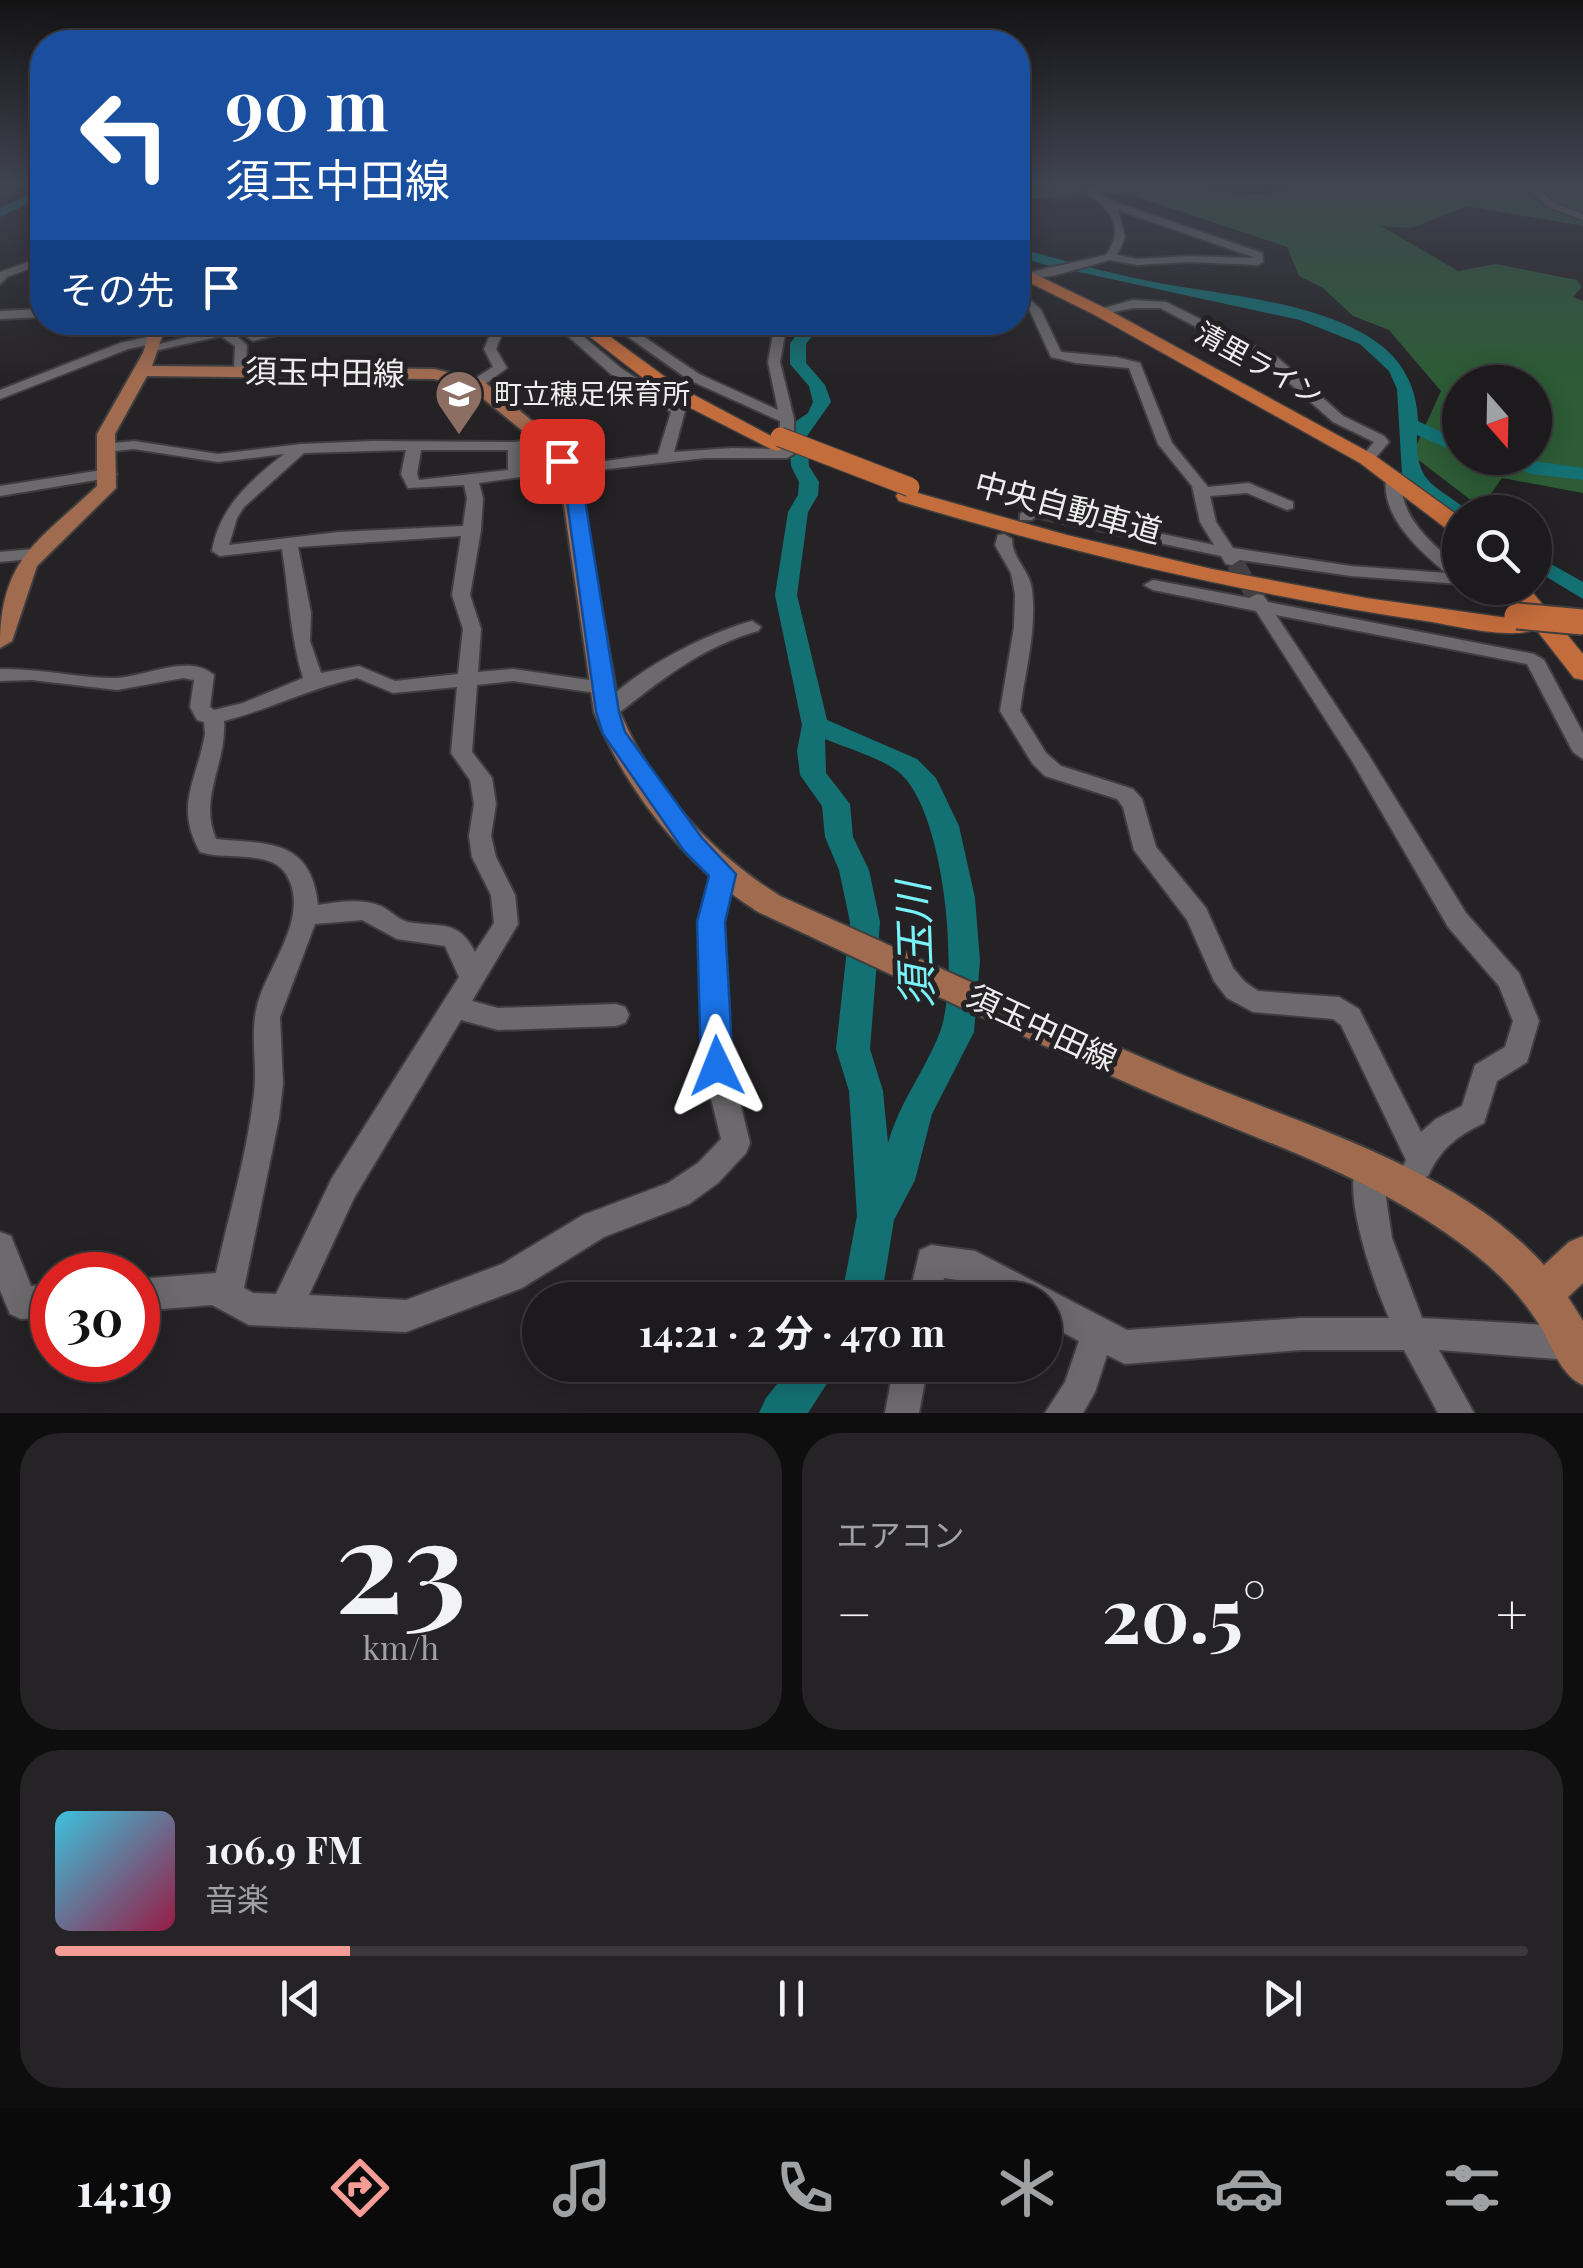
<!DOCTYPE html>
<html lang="ja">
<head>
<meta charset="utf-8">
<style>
  :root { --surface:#1c1a1c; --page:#252325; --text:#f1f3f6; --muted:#a0a1a3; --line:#3a383b; --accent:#f59c96 }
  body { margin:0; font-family:"Playfair Display","Noto Sans JP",serif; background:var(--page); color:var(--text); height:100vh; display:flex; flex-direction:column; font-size:38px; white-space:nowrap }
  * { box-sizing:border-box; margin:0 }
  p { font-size:32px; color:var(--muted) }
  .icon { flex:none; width:55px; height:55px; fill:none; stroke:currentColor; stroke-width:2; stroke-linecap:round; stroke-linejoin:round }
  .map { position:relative; height:1413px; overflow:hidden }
  .drawer { display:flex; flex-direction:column; gap:20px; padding:20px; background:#0f0e0f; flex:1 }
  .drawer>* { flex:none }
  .banner { position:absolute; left:30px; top:30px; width:1000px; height:305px; border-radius:40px; box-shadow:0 5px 25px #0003,0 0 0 2px var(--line); background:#1a4fa0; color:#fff; overflow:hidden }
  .needle { width:65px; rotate:160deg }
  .buttons { position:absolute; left:1442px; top:365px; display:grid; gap:20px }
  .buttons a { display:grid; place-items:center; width:110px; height:110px; border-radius:50%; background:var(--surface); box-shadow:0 5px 25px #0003,0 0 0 2px var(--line); font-size:50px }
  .speed { position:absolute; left:30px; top:1252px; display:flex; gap:20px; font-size:50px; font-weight:700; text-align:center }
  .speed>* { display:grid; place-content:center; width:130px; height:130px; border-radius:50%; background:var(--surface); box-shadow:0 5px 25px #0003,0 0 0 2px var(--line); line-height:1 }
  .speed .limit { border:15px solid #d22; background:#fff; color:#111 }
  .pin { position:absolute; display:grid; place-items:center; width:85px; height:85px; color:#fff; margin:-42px; border-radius:20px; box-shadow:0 5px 15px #0006 }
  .me { position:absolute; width:110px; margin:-55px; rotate:358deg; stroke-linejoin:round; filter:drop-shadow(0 0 8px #0008) }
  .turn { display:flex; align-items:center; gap:35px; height:210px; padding:0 30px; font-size:45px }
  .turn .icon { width:130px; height:130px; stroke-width:2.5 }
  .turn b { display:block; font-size:70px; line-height:85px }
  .then { display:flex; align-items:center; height:95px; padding:0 30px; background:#0003; gap:20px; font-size:38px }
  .big { font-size:75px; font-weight:700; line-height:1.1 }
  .drawer .tile { flex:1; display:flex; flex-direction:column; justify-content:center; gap:15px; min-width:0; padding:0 35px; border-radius:40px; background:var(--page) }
  .drawer .dial { align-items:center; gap:0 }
  .dial b { font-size:130px; line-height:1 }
  .song { display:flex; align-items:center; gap:30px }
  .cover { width:120px; height:120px; border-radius:15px; background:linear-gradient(135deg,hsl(190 70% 55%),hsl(340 70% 35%)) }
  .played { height:10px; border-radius:5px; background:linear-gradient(90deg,var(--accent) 20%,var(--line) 20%) }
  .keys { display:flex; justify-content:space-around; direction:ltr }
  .heat { display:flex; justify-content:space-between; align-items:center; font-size:55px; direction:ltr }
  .drawer .tiles { flex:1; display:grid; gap:20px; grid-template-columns:1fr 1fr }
  .tile:last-child { grid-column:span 2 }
  .trip { position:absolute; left:522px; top:1282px; width:540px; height:100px; border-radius:50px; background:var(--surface); box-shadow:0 5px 25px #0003,0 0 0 2px var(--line); font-weight:700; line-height:100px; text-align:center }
  .dock { display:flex; height:160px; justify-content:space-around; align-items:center; background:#0b0a0b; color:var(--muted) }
  .dock .icon { width:70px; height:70px }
  .dock .active { color:var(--accent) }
  .dock b { font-size:45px; color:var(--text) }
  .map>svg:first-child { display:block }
  .forest { fill:#2d5c36; fill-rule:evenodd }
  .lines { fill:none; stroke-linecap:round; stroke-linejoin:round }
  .river { fill:#137174; fill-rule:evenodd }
  .minor-tunnel { stroke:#434043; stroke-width:18; stroke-dasharray:18 9; stroke-linecap:butt }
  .minor-casing { stroke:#3f3e3f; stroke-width:4 }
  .major-casing { stroke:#3f3e3f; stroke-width:4 }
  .highway-casing { stroke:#3f3e3f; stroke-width:3 }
  .minor { fill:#6d6a6d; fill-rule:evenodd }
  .major { fill:#a16b50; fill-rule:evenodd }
  .highway { fill:#c36c3c; fill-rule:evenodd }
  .highway-bridge-far1-casing { stroke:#3f3e3f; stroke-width:21; stroke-linecap:butt }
  .highway-bridge-casing { stroke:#3f3e3f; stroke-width:29; stroke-linecap:butt }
  .highway-bridge-far1 { stroke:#c36c3c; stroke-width:19 }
  .highway-bridge { stroke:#c36c3c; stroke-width:25 }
  .route { fill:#1a73e8; stroke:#114b97; stroke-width:2.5 }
  .labels { text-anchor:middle; stroke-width:10; stroke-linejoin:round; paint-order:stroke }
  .far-street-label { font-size:28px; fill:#eeedee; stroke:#252225 }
  .far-poi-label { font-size:28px; fill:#eeedee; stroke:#252225; text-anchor:start }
  .street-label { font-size:32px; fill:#eeedee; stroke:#252225 }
  .near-water-label { font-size:42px; font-style:italic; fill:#78f3f7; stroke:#252225 }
</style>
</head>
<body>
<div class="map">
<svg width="1583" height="1413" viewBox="0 0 1583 1413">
  <rect width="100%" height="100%" fill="#252225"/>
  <path class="forest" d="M1018,182C1069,182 1121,181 1172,182C1223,184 1250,208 1300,182H1583V226L1467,206L1412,228L1381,226L1458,271L1496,264L1577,280L1582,287L1573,297L1583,301V493L1502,478L1481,508L1412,455L1441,391L1389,330L1353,316L1323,288L1299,276L1287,247L1129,194L1018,199ZM1460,382H1535V458H1460Z"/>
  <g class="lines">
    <g class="river">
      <path d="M42,189V197L0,217V208Z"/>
      <path d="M1018,248C1065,261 1111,274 1159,283C1224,295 1317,302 1372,339C1402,358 1417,387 1418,421L1460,441V454L1417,435C1415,487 1437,484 1469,512H1460V520L1453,518L1415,492L1402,474L1397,389L1389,371L1360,344L1300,320L1042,264L1018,256Z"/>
      <path d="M807,322H823L806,344V363L825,385L831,402L807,436L809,466L819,482L818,495L808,512L797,595L827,720L917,759L936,778L959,826L975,898L980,961L974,1032L932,1114L915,1180L894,1220L881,1300H841L857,1216L849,1091L836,1049L850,922L839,870L825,837L822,806L800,775L797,751L802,725L775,595L788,512L798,495L799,482L791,466L789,436L795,422L808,413L813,402L809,386L790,364V343ZM825,739C848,749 883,758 901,774C945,815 960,977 940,1032C925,1071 901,1099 888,1143L883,1091L870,1049L880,922L869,870L853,837L850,804L826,773Z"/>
      <path d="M1482,458H1512L1583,468V480L1532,474Z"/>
      <path d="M1535,555L1583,582V599L1535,570Z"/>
      <path d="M792,1365H839L808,1413H759L766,1398Z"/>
    </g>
    <path class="minor-tunnel" d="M1235,563L1257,599"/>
    <g class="minor-casing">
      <g id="minor">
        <path d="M1073,182H1084L1112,201L1262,253L1263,262L1258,265L1189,262L1137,265L1110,260L1056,275L1018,281V275L1106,255C1132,218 1096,201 1073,182ZM1118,210L1253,257V258L1189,256L1137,259L1117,255L1125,237Z"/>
        <path d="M1521,182H1531L1554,203L1583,214V220L1548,207Z"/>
        <path d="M42,257V264L7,277L0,284V272Z"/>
        <path d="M1018,288L1041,310L1061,352L1116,357L1140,363L1172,443L1208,487L1249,483L1293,502V508L1287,510L1247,493L1210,496L1216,522L1233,548L1351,566L1446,573C1418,549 1381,517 1386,477L1394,472L1402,477C1397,516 1433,545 1460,567V584L1351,576L1240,560L1232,565L1226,564L1221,556L1035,517L1032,520H1020V514L1031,506L1214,545L1200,522L1192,486L1158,444L1129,368L1076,363L1051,357L1030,311L1018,297Z"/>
        <path d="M1133,300L1166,302L1278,358L1343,416L1384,436L1389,442L1372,462H1362L1360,459L1374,442L1333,422L1268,364L1160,308H1133L1099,315L1093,311Z"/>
        <path d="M42,309V317L0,319V311Z"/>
        <path d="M246,322H271L233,333L247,345L246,364L258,373L251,377L234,368L235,346L221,336L154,351L148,347Z"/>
        <path d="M278,322H293L277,335L253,341L247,337Z"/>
        <path d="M499,322H515L504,329L496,349L507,368L481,387H471V381L493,367L484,349L493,327Z"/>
        <path d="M552,322H566L622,369L683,408L685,411L674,452L732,448L780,449V421L689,380L607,322H622L699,374L778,410L768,362L775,322H787L780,362L794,419V454L787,458H705L563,474L560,471L568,466L658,454L671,412L612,375Z"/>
        <path d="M156,335L160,336V342L128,349L0,399V390L120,343Z"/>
        <path d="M546,437L551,438V444L522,449L521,477L479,483L483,498L481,530L470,595L481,629L478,672L513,669L603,682L613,688L603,694L513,681L477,685L472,752L492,778L496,804L491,836L496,857L515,895L518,924L472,1001L498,1008L616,1004L625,1007L629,1015L625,1023L616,1026L498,1030L461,1020L354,1198L309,1295L406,1300L502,1264L583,1215L668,1183L698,1163L721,1139L703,1066L699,923L711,874L715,868L723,865L731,868L735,874L723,923L731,1066L750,1143L746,1153L718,1183L689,1204L604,1237L522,1288L406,1332L249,1325L212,1305L138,1311V1279L216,1273C229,1214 247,1155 254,1094C258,1061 248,1029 260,996C273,960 310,913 286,874C272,851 231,859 208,854L200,852C174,805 197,781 205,734L204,722L197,720L190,707L194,680L183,678L117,690L32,680L0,681V669C39,668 77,678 116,678C145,677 189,653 214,675L210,707L214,710L243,703L303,678C290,636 289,593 282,549L220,556L212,551C220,506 250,481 284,454L218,462L134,449L104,452L97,448L104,444L134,441L218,454L301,444L373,441L515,442ZM406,450L401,474L408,488L464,485L467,498L463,526L339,532L229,545L237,518L244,507L304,453ZM421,450H508V470L419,480L417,474ZM461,536L452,595L463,629L458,674L395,681L359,666L321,673L310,641L311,613L298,547ZM357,678L393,693L457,687L451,753L470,780L474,804L469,836L472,857L491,895L494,923L475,952C458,918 439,928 408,922C397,919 391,911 381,906C360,898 339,902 318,905C311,839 269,844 216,839C198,798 227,763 224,721C270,709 311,688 357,678ZM362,920L397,939L445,946L459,977L332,1178L276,1294L253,1293L244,1288L279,1118L283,1084L280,1017L315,924Z"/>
        <path d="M109,469L117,474L114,477L0,496V486Z"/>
        <path d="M1004,534L1012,539C1012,559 1030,570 1032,590C1037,630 1025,671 1020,711L1046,753L1061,766L1133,789L1142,799L1156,847L1206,908L1233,968L1245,982L1258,991L1339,997L1359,1009L1421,1132L1436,1119L1462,1106L1475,1065L1505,1047L1513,1021L1499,986L1448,927L1352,761L1256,611L1153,590L1144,585L1153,580L1249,598L1257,594L1263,595L1268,602L1534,654L1544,660L1583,733V759L1573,752L1527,664L1276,615L1368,754L1466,913L1519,973L1539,1021L1527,1062L1497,1081L1484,1123C1457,1136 1441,1148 1428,1176L1418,1180L1408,1176L1403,1166L1406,1160L1341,1025L1333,1019L1253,1012L1227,998L1214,981L1187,920L1134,850L1123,807L1117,799L1045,776L1032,763L1000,711L1014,627L1015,594L1011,573L995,545L998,535Z"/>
        <path d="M34,549L42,554L40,558L0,562V552Z"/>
        <path d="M1489,588H1510L1540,606L1531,611L1525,610Z"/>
        <path d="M752,621L761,627L758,631C703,646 659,681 614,717L607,719L597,712C628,673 704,634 752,621Z"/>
        <path d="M1367,1157L1377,1161L1382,1171L1392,1238L1422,1318L1583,1327V1361L1439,1350L1474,1413H1438L1404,1350H1301L1125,1364L1107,1355L1095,1392L1083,1413H1045L1065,1382L1079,1341L1045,1323V1300H1003L971,1282L944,1278L940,1300H908L920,1250L931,1245L975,1251L1127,1330L1301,1318H1389C1374,1284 1342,1195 1357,1161Z"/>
        <path d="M0,1232L11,1236L31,1286L52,1285V1317L21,1319L10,1314L0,1290Z"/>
        <path d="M894,1365H928L919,1413H885Z"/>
      </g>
    </g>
    <g class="major-casing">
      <path id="major" d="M152,322H167L152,366L434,369L482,380L552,437L577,471L620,712C652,788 710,852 780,896C914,956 1048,1018 1183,1075C1301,1125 1456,1167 1544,1265L1569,1242L1583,1236V1283L1568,1297L1583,1321V1385C1560,1375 1553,1347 1540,1326C1509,1275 1462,1242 1412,1211C1334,1164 1247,1135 1164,1099C1027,1040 893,975 758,912C685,865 627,793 594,712L559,471L540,445L470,388L434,379L147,376L115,434L116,488L37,566L12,641L0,648C0,558 37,543 97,486V434L143,353Z"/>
    </g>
    <g class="highway-casing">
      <g id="highway">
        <path d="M1018,266L1105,308L1374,455L1460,517V535L1452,533L1360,463L1093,314L1018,277Z"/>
        <path d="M571,322H590L679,387L788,445L778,451L771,449L665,395Z"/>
        <path d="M907,490L1067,535L1212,569L1366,598L1530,621L1505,588H1529L1583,654V680L1574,678L1535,628C1522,641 1453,626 1432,622C1251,595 1074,554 899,501L896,496L899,491Z"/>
      </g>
    </g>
    <use href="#minor" class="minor"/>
    <use href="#major" class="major"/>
    <use href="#highway" class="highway"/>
    <g class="highway-bridge-far1-casing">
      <path id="highway-bridge-far1" d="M780,437L910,487"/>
    </g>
    <g class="highway-bridge-casing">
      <path id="highway-bridge" d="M1517,616L1583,622"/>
    </g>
    <use href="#highway-bridge-far1" class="highway-bridge-far1"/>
    <use href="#highway-bridge" class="highway-bridge"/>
  </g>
  <linearGradient id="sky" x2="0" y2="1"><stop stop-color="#141314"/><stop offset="0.48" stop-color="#404451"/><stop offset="1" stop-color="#404451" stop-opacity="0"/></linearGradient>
  <rect width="1583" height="380" fill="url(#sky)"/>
  <path class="route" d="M556,457H568L584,494L619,712L625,732L702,838L736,874L725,922L733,1066L728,1076L717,1080L706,1076L701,1066L697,922L709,876L684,851L603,734L596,712L566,494L553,461Z"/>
  <defs>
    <g id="school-pin" transform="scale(2.5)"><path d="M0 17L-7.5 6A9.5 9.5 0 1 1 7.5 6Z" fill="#8d6e63" stroke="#252225"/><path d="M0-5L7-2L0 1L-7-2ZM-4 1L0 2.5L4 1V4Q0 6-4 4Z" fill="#fff"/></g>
  </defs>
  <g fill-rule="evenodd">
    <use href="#school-pin" x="459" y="394"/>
  </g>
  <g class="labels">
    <g class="far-street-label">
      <text transform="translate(1259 364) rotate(29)" y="10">清里ライン</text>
    </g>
    <g class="far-poi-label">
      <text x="494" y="404">町立穂足保育所</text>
    </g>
    <g class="street-label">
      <text transform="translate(325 373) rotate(1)" y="11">須玉中田線</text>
      <text transform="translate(1068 508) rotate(15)" y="11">中央自動車道</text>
      <text transform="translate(1042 1028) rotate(25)" y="11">須玉中田線</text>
    </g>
    <g class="near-water-label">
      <text transform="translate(915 945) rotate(-92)" y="15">須玉川</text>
    </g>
  </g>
</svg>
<div class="buttons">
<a><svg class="needle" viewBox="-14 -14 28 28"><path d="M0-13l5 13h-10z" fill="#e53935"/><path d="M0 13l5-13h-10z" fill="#a0a1a3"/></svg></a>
<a><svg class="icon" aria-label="search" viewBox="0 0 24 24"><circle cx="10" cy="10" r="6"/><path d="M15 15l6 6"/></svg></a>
</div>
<div class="speed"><div class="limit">30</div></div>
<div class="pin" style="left:562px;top:461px;background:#d93025"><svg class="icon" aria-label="arrive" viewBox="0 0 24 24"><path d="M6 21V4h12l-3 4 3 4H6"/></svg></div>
<svg class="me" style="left:717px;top:1066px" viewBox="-20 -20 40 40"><path d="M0-17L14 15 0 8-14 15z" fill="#1a73e8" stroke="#fff" stroke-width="4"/></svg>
<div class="trip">14:21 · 2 分 · 470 m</div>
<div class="banner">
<div class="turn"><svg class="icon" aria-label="left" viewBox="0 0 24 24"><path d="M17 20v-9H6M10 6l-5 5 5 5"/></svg><div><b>90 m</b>須玉中田線</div></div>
<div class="then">その先<svg class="icon" aria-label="arrive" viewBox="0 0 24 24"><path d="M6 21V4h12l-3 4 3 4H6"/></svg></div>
</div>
</div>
<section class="drawer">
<div class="tiles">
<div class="tile dial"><b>23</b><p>km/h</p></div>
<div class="tile"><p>エアコン</p>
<div class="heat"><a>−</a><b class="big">20.5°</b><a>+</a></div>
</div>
<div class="tile">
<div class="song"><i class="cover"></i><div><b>106.9 FM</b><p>音楽</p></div></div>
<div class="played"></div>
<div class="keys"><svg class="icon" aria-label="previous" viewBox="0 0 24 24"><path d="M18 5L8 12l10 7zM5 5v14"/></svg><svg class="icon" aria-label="pause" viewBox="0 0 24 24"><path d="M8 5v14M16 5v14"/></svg><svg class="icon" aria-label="next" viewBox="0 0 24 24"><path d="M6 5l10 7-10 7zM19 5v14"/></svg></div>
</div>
</div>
</section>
<nav class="dock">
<b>14:19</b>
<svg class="icon active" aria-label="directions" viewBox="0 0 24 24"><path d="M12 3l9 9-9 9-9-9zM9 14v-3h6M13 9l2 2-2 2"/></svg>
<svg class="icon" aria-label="music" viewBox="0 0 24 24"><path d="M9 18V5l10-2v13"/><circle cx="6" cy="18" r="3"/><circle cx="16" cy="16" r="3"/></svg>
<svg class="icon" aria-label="phone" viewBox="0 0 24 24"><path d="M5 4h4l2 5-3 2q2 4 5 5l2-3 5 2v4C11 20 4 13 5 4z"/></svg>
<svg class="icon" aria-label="climate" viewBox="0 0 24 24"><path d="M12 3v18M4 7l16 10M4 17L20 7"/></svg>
<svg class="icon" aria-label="car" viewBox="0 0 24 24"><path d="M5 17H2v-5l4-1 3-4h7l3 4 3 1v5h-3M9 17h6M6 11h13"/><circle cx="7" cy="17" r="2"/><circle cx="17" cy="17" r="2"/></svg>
<svg class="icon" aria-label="filters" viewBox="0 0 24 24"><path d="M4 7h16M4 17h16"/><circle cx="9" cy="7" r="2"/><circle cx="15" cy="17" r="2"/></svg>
</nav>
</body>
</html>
